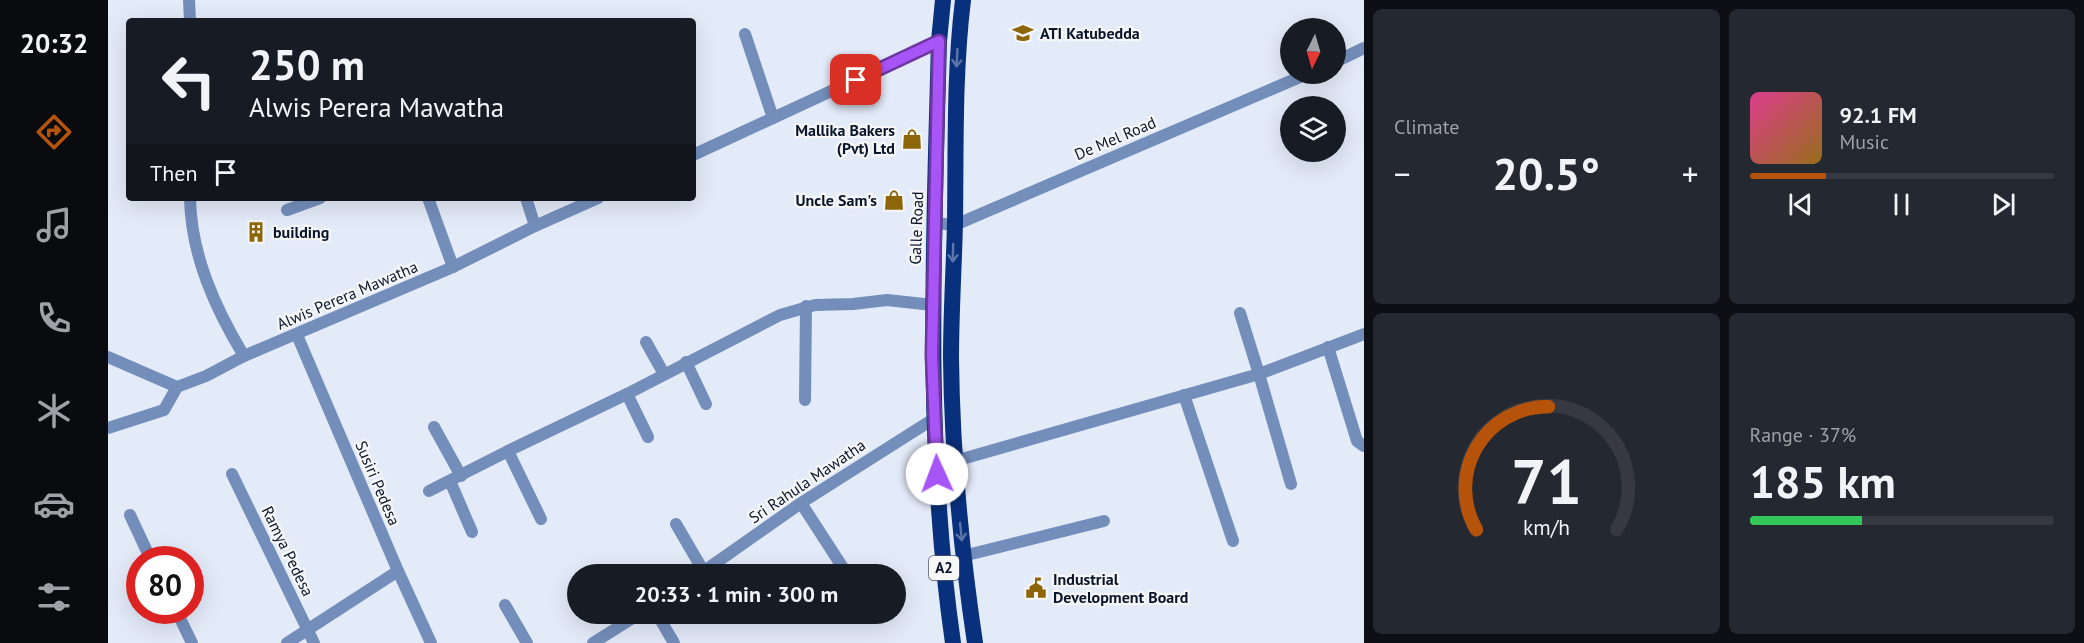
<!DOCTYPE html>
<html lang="en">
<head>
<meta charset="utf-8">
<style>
  :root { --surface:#171b24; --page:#242831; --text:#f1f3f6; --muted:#9ea1a6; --line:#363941; --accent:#b45309 }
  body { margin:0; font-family:"PT Sans",sans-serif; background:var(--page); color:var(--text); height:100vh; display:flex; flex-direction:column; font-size:22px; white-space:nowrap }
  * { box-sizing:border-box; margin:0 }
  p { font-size:20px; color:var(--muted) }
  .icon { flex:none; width:33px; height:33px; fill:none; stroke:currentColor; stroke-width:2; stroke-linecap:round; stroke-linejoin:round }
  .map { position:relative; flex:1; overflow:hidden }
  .drawer { display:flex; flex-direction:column; gap:9px; padding:9px; background:#0d0f14; width:720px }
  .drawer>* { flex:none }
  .guide { position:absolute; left:18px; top:18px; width:570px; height:183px; border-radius:6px; box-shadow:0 6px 24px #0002; background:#171b24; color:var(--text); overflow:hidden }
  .needle { width:39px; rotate:185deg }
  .fabs { position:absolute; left:1172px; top:18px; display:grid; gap:12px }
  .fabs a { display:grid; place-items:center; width:66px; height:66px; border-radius:50%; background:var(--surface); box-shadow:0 6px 24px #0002; font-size:30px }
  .speed { position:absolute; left:18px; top:546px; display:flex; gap:12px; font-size:30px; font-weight:700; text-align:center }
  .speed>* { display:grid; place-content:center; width:78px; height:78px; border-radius:50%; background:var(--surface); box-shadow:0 6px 24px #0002; line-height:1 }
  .speed .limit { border:9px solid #d22; background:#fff; color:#111 }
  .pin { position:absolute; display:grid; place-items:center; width:51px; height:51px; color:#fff; margin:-26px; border-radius:12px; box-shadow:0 3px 9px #0006 }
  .me { position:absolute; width:66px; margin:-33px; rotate:358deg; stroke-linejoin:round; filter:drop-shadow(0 0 4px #0008) }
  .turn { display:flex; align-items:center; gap:21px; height:126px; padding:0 24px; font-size:27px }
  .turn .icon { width:78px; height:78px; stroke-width:2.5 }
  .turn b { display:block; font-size:42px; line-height:51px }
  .then { display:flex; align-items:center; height:57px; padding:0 24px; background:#0003; gap:12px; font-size:22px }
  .big { font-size:45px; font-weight:700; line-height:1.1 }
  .drawer .card { flex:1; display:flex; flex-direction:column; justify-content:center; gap:9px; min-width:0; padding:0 21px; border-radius:9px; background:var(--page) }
  .drawer .dial { align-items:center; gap:0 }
  .dial svg { height:156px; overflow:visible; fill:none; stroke:var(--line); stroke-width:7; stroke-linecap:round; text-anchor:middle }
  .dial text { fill:var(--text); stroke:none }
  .song { display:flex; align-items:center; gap:18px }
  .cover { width:72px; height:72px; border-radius:9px; background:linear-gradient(135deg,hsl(330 70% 55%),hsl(40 70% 35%)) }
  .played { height:6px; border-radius:3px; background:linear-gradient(90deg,var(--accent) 25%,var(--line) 25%) }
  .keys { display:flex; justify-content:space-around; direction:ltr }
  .heat { display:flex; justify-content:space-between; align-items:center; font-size:33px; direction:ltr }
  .charge { height:9px; border-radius:4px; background:linear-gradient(90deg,#34c759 37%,var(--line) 0) }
  .drawer .tiles { flex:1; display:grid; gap:9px; grid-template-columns:repeat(2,1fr) }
  .trip { position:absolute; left:459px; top:564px; width:339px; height:60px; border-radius:30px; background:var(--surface); box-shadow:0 6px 24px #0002; font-weight:700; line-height:60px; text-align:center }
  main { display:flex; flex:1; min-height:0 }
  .tab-bar { display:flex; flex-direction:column; width:108px; justify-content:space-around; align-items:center; background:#090b0e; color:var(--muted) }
  .tab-bar .icon { width:42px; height:42px }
  .tab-bar .on { color:var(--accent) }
  .tab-bar b { font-size:27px; color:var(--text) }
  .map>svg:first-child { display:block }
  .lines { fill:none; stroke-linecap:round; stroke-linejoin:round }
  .minor { stroke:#748ebb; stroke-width:12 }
  .trunk { stroke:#08307c; stroke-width:16 }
  .oneway { stroke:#5c76a7 }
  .route-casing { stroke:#6d37a1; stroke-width:15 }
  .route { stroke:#a855f7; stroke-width:10 }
  .labels { text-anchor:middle; stroke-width:4.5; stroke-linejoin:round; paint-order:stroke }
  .shield { fill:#f7f7f7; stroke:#505969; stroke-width:1.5 }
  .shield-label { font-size:15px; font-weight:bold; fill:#08152c }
  .poi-label { font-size:16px; font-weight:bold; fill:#08152c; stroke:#f7f7f7; text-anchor:start }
  .street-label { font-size:16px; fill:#08152c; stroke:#f7f7f7 }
</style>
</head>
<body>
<main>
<nav class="tab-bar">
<b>20:32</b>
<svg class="icon on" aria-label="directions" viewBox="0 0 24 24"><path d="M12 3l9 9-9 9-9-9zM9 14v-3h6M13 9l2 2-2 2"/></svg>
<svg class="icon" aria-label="music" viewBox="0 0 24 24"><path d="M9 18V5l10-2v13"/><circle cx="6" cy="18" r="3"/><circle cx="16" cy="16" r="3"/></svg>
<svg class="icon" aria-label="phone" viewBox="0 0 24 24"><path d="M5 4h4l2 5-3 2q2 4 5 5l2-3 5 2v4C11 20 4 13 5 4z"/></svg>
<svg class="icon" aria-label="climate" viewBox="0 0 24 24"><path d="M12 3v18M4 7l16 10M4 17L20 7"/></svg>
<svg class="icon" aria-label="car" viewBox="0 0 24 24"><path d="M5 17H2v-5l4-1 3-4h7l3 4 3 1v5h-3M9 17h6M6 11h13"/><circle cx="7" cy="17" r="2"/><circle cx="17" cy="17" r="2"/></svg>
<svg class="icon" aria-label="filters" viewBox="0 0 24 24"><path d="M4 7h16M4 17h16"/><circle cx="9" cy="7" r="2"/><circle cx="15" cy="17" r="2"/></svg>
</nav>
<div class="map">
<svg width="1256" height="643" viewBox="0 0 1256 643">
  <rect width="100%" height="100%" fill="#e3eaf8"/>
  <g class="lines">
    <g class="minor">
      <path d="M81,0L82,21"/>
      <path d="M637,34L665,118"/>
      <path d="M1227,62L1256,48"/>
      <path d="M585,155L831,41"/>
      <path d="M82,198C83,255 107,308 136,356"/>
      <path d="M320,198L345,267"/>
      <path d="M418,198L427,226"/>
      <path d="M179,210L212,198"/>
      <path d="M827,223L847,225L1199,74"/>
      <path d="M1132,313L1151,374L1183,484"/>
      <path d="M189,335L290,571L323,643"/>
      <path d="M538,342L556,374"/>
      <path d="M1220,347L1249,441L1256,446"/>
      <path d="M0,357L69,387L98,376L136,356L345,267L427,226L490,198"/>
      <path d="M578,362L598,404"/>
      <path d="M519,394L540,437"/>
      <path d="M1076,395L1125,541"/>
      <path d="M697,400L698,306"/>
      <path d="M326,427L353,476"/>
      <path d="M0,428L56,410L69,387"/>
      <path d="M400,451L433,519"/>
      <path d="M847,461L1151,374L1256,334"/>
      <path d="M124,474L206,643"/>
      <path d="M342,481L364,532"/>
      <path d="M321,491L400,451L519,394L672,315L707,305L745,304L779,300L825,305"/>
      <path d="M693,503L739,574"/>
      <path d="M22,515L43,560"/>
      <path d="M568,524L596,572"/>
      <path d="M855,556L996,521"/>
      <path d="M592,574L693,503L827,418"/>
      <path d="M397,605L419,643"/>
      <path d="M68,610L84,643"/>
      <path d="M549,614L566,643"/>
      <path d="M179,643L290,571"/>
      <path d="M485,643L531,614"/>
    </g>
    <g class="trunk">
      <path d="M835,0L831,41C826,241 816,443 845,643"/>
      <path d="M855,0C846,74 848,148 847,222C846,267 843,313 843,358C844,454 853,549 867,643"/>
    </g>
  </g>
  <defs><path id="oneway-shaft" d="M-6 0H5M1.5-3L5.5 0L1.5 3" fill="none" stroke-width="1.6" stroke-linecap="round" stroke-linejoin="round" transform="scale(1.5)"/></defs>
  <g class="oneway">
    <use href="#oneway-shaft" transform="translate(849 58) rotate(93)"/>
    <use href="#oneway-shaft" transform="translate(845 253) rotate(91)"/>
    <use href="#oneway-shaft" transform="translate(853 532) rotate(84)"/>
  </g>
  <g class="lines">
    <g class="route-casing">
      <path id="route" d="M748,80L831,41L824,355L829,474"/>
    </g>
    <use href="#route" class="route"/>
  </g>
  <defs>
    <g id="university-bare" transform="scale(1.62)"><path d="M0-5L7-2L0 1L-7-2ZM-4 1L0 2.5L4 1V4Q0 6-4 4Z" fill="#8e660a" stroke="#f7f7f7" stroke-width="2.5" paint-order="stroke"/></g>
    <g id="shop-bare" transform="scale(1.62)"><path d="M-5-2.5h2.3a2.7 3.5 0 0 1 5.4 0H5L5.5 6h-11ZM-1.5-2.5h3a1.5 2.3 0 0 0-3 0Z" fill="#8e660a" stroke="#f7f7f7" stroke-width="2.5" paint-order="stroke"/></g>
    <g id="building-bare" transform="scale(1.62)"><path d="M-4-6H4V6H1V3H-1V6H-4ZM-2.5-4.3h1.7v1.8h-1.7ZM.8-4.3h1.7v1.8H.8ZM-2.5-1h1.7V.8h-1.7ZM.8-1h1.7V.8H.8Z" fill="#8e660a" stroke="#f7f7f7" stroke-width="2.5" paint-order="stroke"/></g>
    <g id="civic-bare" transform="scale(1.62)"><path d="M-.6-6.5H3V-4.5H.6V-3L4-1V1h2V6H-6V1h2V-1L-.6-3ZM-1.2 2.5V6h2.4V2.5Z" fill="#8e660a" stroke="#f7f7f7" stroke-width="2.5" paint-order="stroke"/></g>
  </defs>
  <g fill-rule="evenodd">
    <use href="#university-bare" x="915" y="33"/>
    <use href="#shop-bare" x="804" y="139"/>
    <use href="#shop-bare" x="786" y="200"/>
    <use href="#building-bare" x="148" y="232"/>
    <use href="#civic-bare" x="928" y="588"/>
  </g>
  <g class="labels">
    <rect class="shield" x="821" y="556" width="30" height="24" rx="4.5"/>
    <g class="shield-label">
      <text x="836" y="573">A2</text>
    </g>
    <g class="poi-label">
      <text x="932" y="39">ATI Katubedda</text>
      <text x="787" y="136" text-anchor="end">Mallika Bakers<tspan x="787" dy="18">(Pvt) Ltd</tspan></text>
      <text x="769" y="206" text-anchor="end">Uncle Sam's</text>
      <text x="165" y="238">building</text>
      <text x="945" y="585">Industrial<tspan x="945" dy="18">Development Board</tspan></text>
    </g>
    <g class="street-label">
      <text transform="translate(1007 138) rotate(-23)" y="6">De Mel Road</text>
      <text transform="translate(808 228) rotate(-88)" y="6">Galle Road</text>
      <text transform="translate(239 295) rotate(-23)" y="6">Alwis Perera Mawatha</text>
      <text transform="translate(699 481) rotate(-34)" y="6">Sri Rahula Mawatha</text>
      <text transform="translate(270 483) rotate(67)" y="6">Susiri Pedesa</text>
      <text transform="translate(180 551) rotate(64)" y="6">Ramya Pedesa</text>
    </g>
  </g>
</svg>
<div class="fabs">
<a><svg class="needle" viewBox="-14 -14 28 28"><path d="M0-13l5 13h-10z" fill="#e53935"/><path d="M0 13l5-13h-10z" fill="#9ea1a6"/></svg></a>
<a><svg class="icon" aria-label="layers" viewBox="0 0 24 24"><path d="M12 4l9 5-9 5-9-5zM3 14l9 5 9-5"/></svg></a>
</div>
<div class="speed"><div class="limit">80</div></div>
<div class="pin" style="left:748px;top:80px;background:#d93025"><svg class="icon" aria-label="arrive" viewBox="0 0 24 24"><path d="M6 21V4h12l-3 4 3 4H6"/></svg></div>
<svg class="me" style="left:829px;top:474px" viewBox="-20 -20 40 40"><circle r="19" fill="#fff"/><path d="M0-13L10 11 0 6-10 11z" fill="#a855f7"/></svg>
<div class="trip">20:33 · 1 min · 300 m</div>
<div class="guide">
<div class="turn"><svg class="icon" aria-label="left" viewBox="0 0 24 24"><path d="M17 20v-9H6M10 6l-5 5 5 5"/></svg><div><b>250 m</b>Alwis Perera Mawatha</div></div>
<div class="then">Then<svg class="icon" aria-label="arrive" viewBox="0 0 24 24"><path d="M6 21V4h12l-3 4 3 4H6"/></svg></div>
</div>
</div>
<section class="drawer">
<div class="tiles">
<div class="card"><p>Climate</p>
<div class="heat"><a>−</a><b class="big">20.5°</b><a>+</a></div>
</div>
<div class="card">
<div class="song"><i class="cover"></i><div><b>92.1 FM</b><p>Music</p></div></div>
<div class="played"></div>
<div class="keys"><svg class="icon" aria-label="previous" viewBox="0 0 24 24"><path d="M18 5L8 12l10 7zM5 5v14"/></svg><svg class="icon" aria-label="pause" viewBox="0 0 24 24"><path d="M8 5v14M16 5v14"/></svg><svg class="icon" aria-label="next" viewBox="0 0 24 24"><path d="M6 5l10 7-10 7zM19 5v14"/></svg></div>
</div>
<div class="card dial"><svg viewBox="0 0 100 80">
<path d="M14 69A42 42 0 1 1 86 69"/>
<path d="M14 69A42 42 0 0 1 51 6" stroke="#b45309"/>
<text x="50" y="56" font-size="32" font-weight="700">71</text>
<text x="50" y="72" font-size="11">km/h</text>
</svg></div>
<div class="card"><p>Range · 37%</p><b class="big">185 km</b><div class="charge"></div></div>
</div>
</section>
</main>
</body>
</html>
